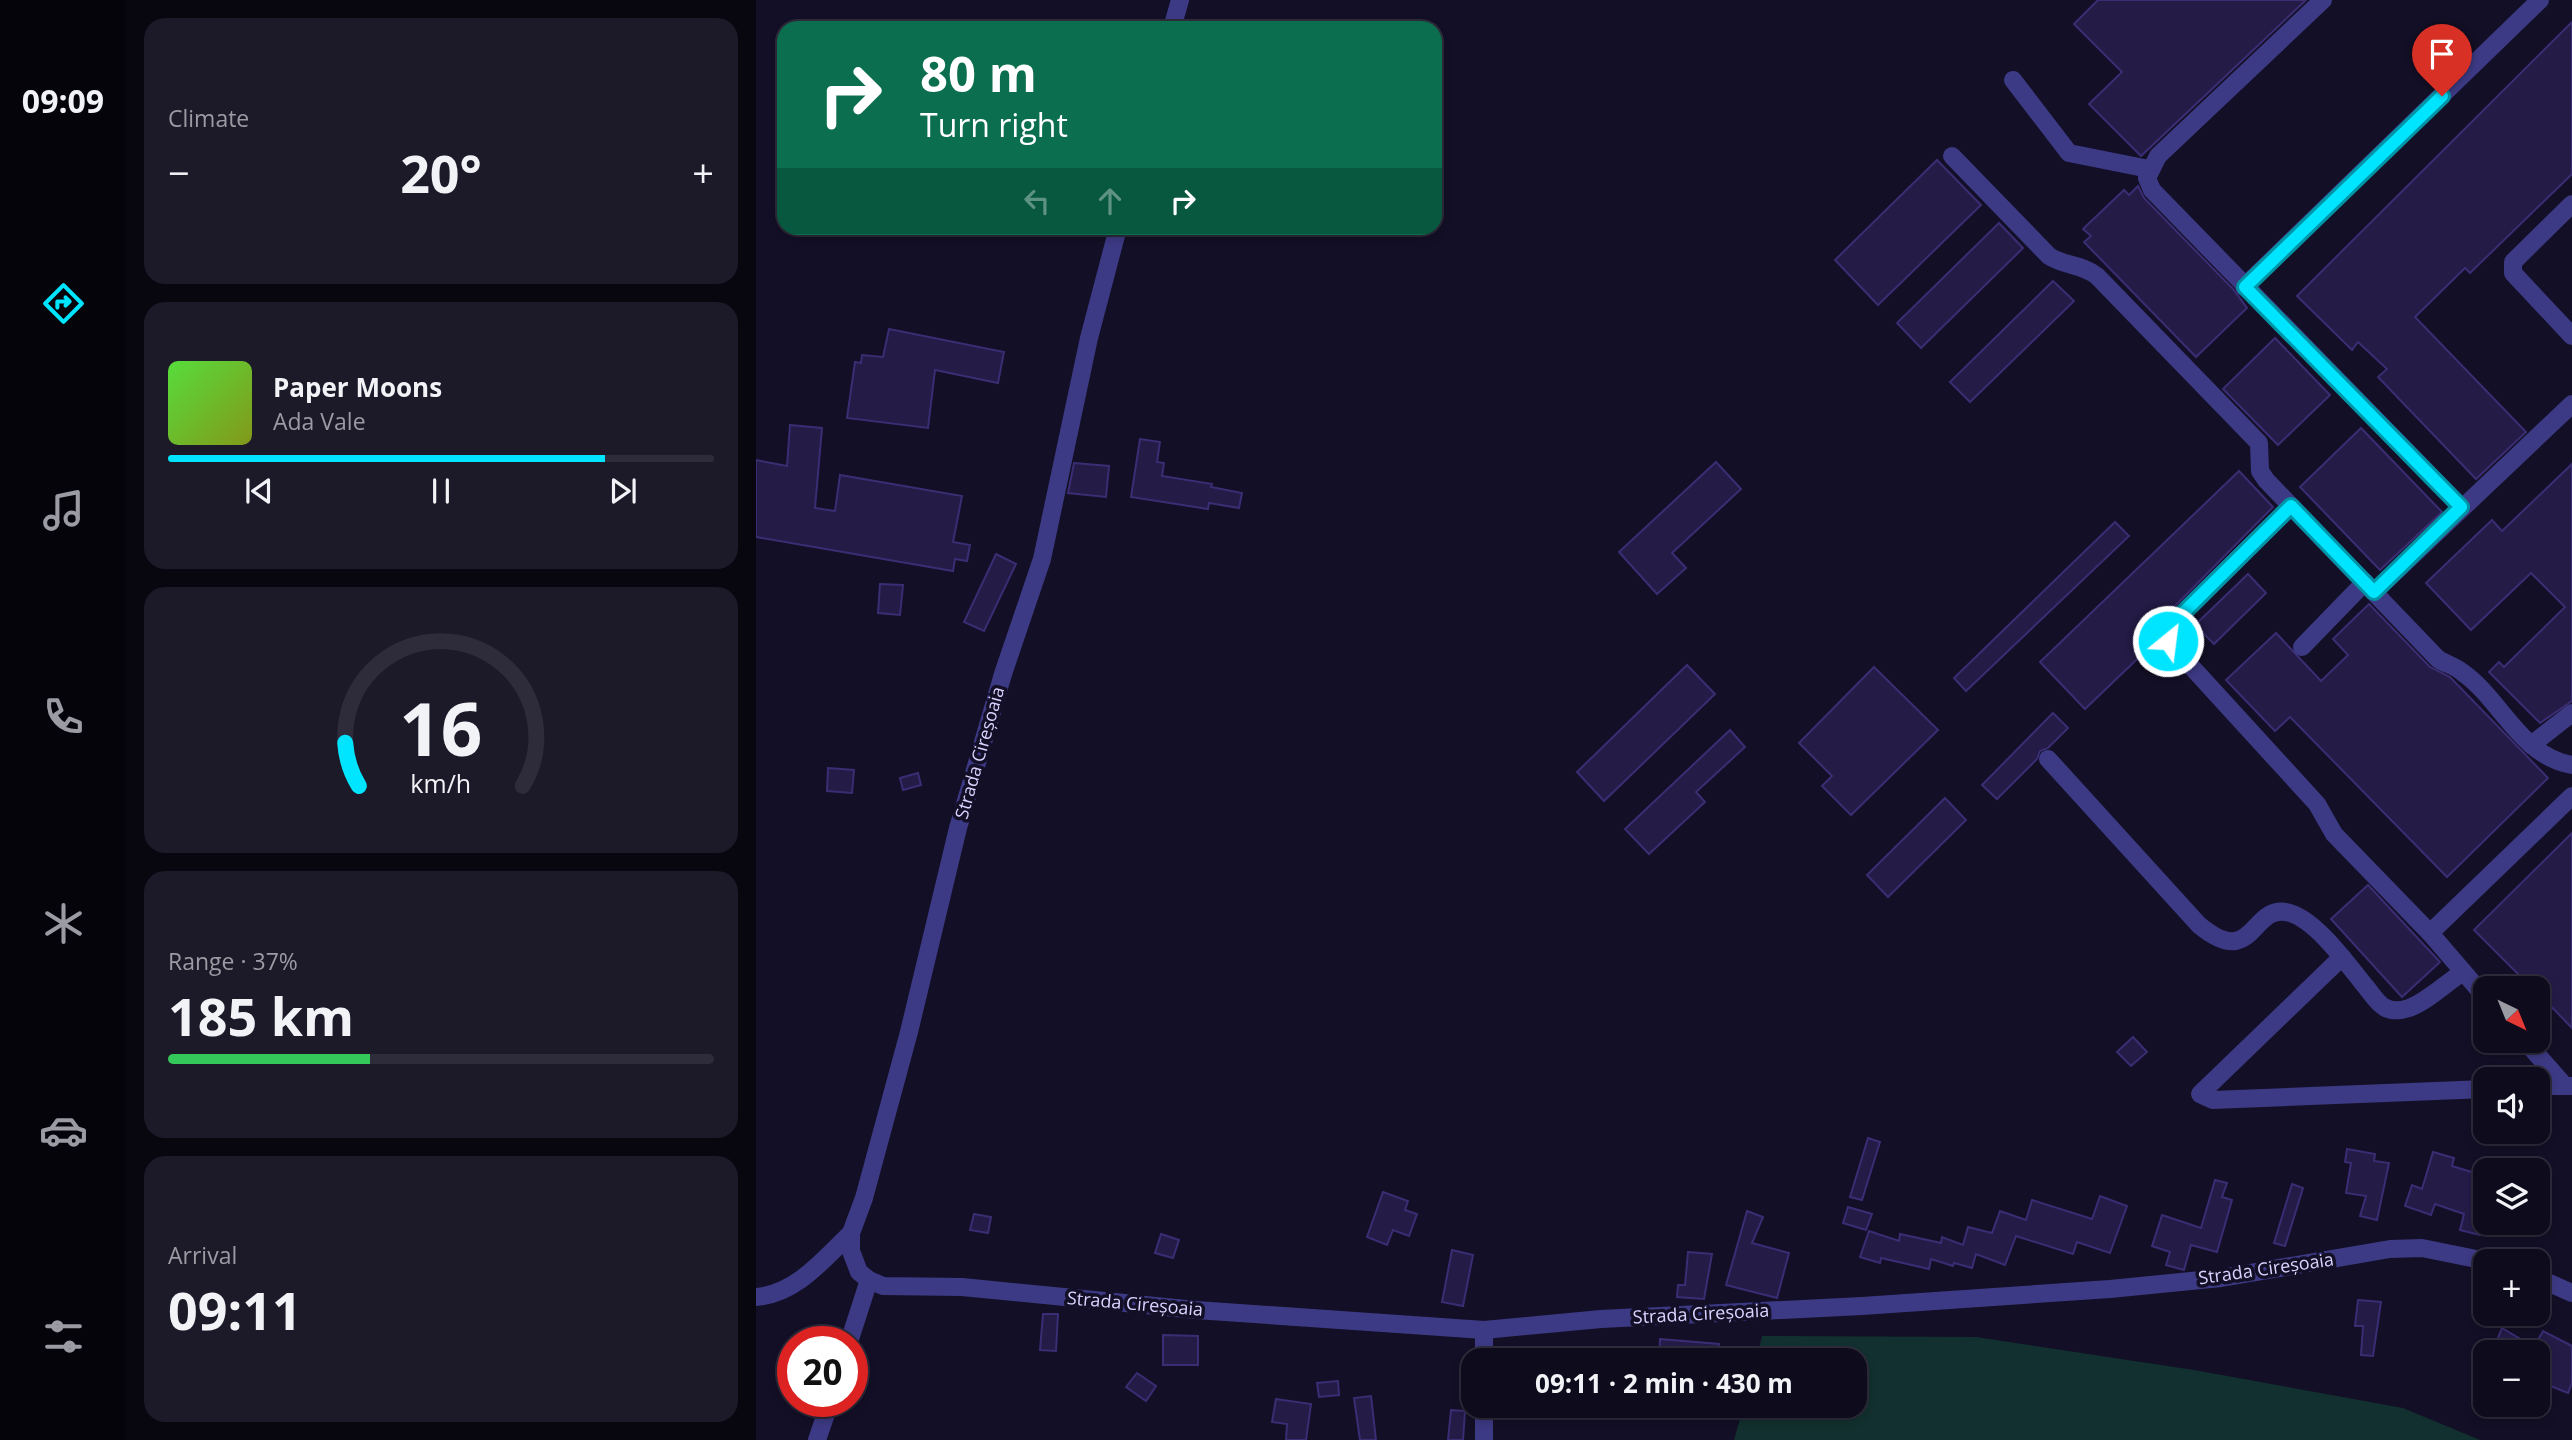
<!DOCTYPE html>
<html lang="en">
<head>
<meta charset="utf-8">
<style>
  :root { --surface:#0e0b1c; --page:#1c1929; --text:#f1f3f6; --muted:#9b9ba3; --line:#2e2b3b; --accent:#00e5ff }
  body { margin:0; font-family:"Open Sans",sans-serif; background:var(--page); color:var(--text); height:100vh; display:flex; flex-direction:column; font-size:26px; white-space:nowrap }
  * { box-sizing:border-box; margin:0 }
  p { font-size:23px; color:var(--muted) }
  .icon { flex:none; width:38px; height:38px; fill:none; stroke:currentColor; stroke-width:2; stroke-linecap:round; stroke-linejoin:round }
  .map { position:relative; flex:1; overflow:hidden }
  .sheet { display:flex; flex-direction:column; gap:18px; padding:18px; background:#08060f; width:630px }
  .sheet>* { flex:none }
  .top-card { position:absolute; left:21px; top:21px; width:665px; height:214px; border-radius:21px; box-shadow:0 4px 10px #0003,0 0 0 2px var(--line); background:#0b6e4f; color:#fff; overflow:hidden }
  .needle { width:46px; rotate:137deg }
  .controls { position:absolute; left:1717px; top:976px; display:grid; gap:14px }
  .controls a { display:grid; place-items:center; width:77px; height:77px; border-radius:14px; background:var(--surface); box-shadow:0 4px 10px #0003,0 0 0 2px var(--line); font-size:35px }
  .speed { position:absolute; left:21px; top:1326px; display:flex; gap:14px; font-size:35px; font-weight:700; text-align:center }
  .speed>* { display:grid; place-content:center; width:91px; height:91px; border-radius:50%; background:var(--surface); box-shadow:0 4px 10px #0003,0 0 0 2px var(--line); line-height:1 }
  .speed .limit { border:10px solid #d22; background:#fff; color:#111 }
  .pin { position:absolute; display:grid; place-items:center; width:60px; height:60px; color:#fff; margin:-72px -30px; border-radius:50% 50% 50% 0; rotate:-45deg; box-shadow:0 0 7px #0007 }
  .pin .icon { rotate:45deg }
  .me { position:absolute; width:77px; margin:-38px; rotate:29deg; stroke-linejoin:round; filter:drop-shadow(0 0 5px #0008) }
  .turn { display:flex; align-items:center; gap:24px; height:147px; padding:0 28px; font-size:32px }
  .turn .icon { width:91px; height:91px; stroke-width:2.5 }
  .turn b { display:block; font-size:49px; line-height:60px }
  .lanes { display:flex; align-items:center; height:66px; padding:0 28px; background:#0003; justify-content:center; gap:35px; direction:ltr }
  .lanes .off { opacity:.35 }
  .big { font-size:52px; font-weight:700; line-height:1.1 }
  .sheet .widget { flex:1; display:flex; flex-direction:column; justify-content:center; gap:10px; min-width:0; padding:0 24px; border-radius:21px; background:var(--page) }
  .sheet .dial { align-items:center; gap:0 }
  .dial svg { height:182px; overflow:visible; fill:none; stroke:var(--line); stroke-width:7; stroke-linecap:round; text-anchor:middle }
  .dial text { fill:var(--text); stroke:none }
  .song { display:flex; align-items:center; gap:21px }
  .cover { width:84px; height:84px; border-radius:10px; background:linear-gradient(135deg,hsl(110 70% 55%),hsl(70 70% 35%)) }
  .played { height:7px; border-radius:4px; background:linear-gradient(90deg,var(--accent) 80%,var(--line) 80%) }
  .keys { display:flex; justify-content:space-around; direction:ltr }
  .heat { display:flex; justify-content:space-between; align-items:center; font-size:38px; direction:ltr }
  .charge { height:10px; border-radius:5px; background:linear-gradient(90deg,#34c759 37%,var(--line) 0) }
  .trip { position:absolute; left:705px; top:1348px; width:406px; height:70px; border-radius:21px; background:var(--surface); box-shadow:0 4px 10px #0003,0 0 0 2px var(--line); font-weight:700; line-height:70px; text-align:center }
  main { display:flex; flex:1; min-height:0 }
  .menu { display:flex; flex-direction:column; width:126px; justify-content:space-around; align-items:center; background:#06040b; color:var(--muted) }
  .menu .icon { width:49px; height:49px }
  .menu .on { color:var(--accent) }
  .menu b { font-size:32px; color:var(--text) }
  .map>svg:first-child { display:block }
  .green { fill:#12302f }
  .building { fill:#241b47; stroke:#3b2d73; stroke-width:2 }
  .lines { fill:none; stroke-linecap:round; stroke-linejoin:round }
  .minor { stroke:#3d3a85; stroke-width:18 }
  .route-casing { stroke:#0095a6; stroke-width:18 }
  .route { stroke:#00e5ff; stroke-width:12 }
  .labels { text-anchor:middle; stroke-width:7; stroke-linejoin:round; paint-order:stroke }
  .street-label { font-size:18px; fill:#d9d4ff; stroke:#130f26 }
</style>
</head>
<body>
<main>
<nav class="menu">
<b>09:09</b>
<svg class="icon on" aria-label="directions" viewBox="0 0 24 24"><path d="M12 3l9 9-9 9-9-9zM9 14v-3h6M13 9l2 2-2 2"/></svg>
<svg class="icon" aria-label="music" viewBox="0 0 24 24"><path d="M9 18V5l10-2v13"/><circle cx="6" cy="18" r="3"/><circle cx="16" cy="16" r="3"/></svg>
<svg class="icon" aria-label="phone" viewBox="0 0 24 24"><path d="M5 4h4l2 5-3 2q2 4 5 5l2-3 5 2v4C11 20 4 13 5 4z"/></svg>
<svg class="icon" aria-label="climate" viewBox="0 0 24 24"><path d="M12 3v18M4 7l16 10M4 17L20 7"/></svg>
<svg class="icon" aria-label="car" viewBox="0 0 24 24"><path d="M5 17H2v-5l4-1 3-4h7l3 4 3 1v5h-3M9 17h6M6 11h13"/><circle cx="7" cy="17" r="2"/><circle cx="17" cy="17" r="2"/></svg>
<svg class="icon" aria-label="filters" viewBox="0 0 24 24"><path d="M4 7h16M4 17h16"/><circle cx="9" cy="7" r="2"/><circle cx="15" cy="17" r="2"/></svg>
</nav>
<section class="sheet">
<div class="widget"><p>Climate</p>
<div class="heat"><a>−</a><b class="big">20°</b><a>+</a></div>
</div>
<div class="widget">
<div class="song"><i class="cover"></i><div><b>Paper Moons</b><p>Ada Vale</p></div></div>
<div class="played"></div>
<div class="keys"><svg class="icon" aria-label="previous" viewBox="0 0 24 24"><path d="M18 5L8 12l10 7zM5 5v14"/></svg><svg class="icon" aria-label="pause" viewBox="0 0 24 24"><path d="M8 5v14M16 5v14"/></svg><svg class="icon" aria-label="next" viewBox="0 0 24 24"><path d="M6 5l10 7-10 7zM19 5v14"/></svg></div>
</div>
<div class="widget dial"><svg viewBox="0 0 100 80">
<path d="M14 69A42 42 0 1 1 86 69"/>
<path d="M14 69A42 42 0 0 1 8 50" stroke="#00e5ff"/>
<text x="50" y="56" font-size="32" font-weight="700">16</text>
<text x="50" y="72" font-size="11">km/h</text>
</svg></div>
<div class="widget"><p>Range · 37%</p><b class="big">185 km</b><div class="charge"></div></div>
<div class="widget"><p>Arrival</p><b class="big">09:11</b></div>
</section>
<div class="map">
<svg width="1816" height="1440" viewBox="0 0 1816 1440">
  <rect width="100%" height="100%" fill="#130f26"/>
  <path class="green" d="M1006,1336L1220,1337L1438,1370L1647,1408L1724,1440H978L988,1405H1099V1360H1000Z"/>
  <g class="building">
    <path d="M1342,0H1550L1385,156L1333,104L1366,72L1318,24Z"/>
    <path d="M1816,22V174L1714,273L1709,268L1659,317L1770,432L1720,479L1622,377L1631,369L1602,342L1596,350L1541,296Z"/>
    <path d="M1181,160L1225,205L1122,305L1079,260Z"/>
    <path d="M1382,186L1388,198L1477,289L1491,308L1440,357L1328,242L1335,236L1327,229L1368,190L1373,195Z"/>
    <path d="M1243,223L1267,248L1165,348L1141,323Z"/>
    <path d="M1297,281L1318,301L1214,402L1194,382Z"/>
    <path d="M133,329L248,352L242,383L179,370L172,428L91,418L99,362L105,363L106,355L127,357Z"/>
    <path d="M1519,338L1574,395L1522,445L1467,389Z"/>
    <path d="M34,425L66,428L59,508L79,511L84,475L206,496L197,542L214,545L211,561L199,559L197,571L0,537V460L31,466Z"/>
    <path d="M1605,428L1686,512L1624,570L1544,487Z"/>
    <path d="M384,439L404,442L401,462L408,463L406,476L456,484L455,487L486,493L483,508L453,503L452,509L375,497Z"/>
    <path d="M960,462L985,489L916,553L930,568L901,594L863,552Z"/>
    <path d="M318,463L353,466L350,497L312,493Z"/>
    <path d="M1816,464V701L1784,723L1733,672L1743,662L1748,667L1809,607L1775,573L1715,630L1670,583L1736,520L1746,531Z"/>
    <path d="M1483,471L1517,507L1397,628L1400,641L1329,709L1284,662Z"/>
    <path d="M1359,522L1373,536L1210,691L1198,678Z"/>
    <path d="M240,554L260,564L228,631L208,622Z"/>
    <path d="M1492,574L1510,593L1458,644L1439,625Z"/>
    <path d="M124,584L147,585L144,615L122,613Z"/>
    <path d="M1613,604L1674,667L1694,677L1792,778L1691,877L1534,717L1519,731L1470,680L1520,633L1565,681L1592,655L1577,639Z"/>
    <path d="M931,665L959,694L848,801L821,772Z"/>
    <path d="M1118,667L1182,730L1095,815L1066,786L1076,776L1043,743Z"/>
    <path d="M1297,713L1312,728L1292,748L1284,751L1281,759L1241,799L1226,785Z"/>
    <path d="M974,730L989,747L940,792L949,802L893,854L869,829Z"/>
    <path d="M72,768L98,770L96,793L71,791Z"/>
    <path d="M162,773L165,785L147,790L144,778Z"/>
    <path d="M1189,798L1210,820L1132,897L1111,875Z"/>
    <path d="M1816,833V1028L1782,993V989H1777L1718,930Z"/>
    <path d="M1612,885L1684,962L1646,997L1575,919Z"/>
    <path d="M1377,1037L1391,1052L1375,1066L1361,1052Z"/>
    <path d="M1112,1138L1124,1142L1106,1200L1094,1197Z"/>
    <path d="M1591,1149L1619,1154L1618,1161L1633,1163L1621,1220L1604,1216L1610,1196L1590,1193L1595,1163L1589,1162Z"/>
    <path d="M1677,1152L1698,1158L1696,1166L1729,1176V1230L1725,1229L1724,1235L1704,1230L1708,1214L1679,1204L1675,1215L1649,1206L1656,1185L1666,1189Z"/>
    <path d="M1459,1180L1471,1183L1466,1197L1476,1200L1461,1252L1435,1245L1428,1270L1410,1265L1414,1252L1396,1246L1406,1215L1445,1228Z"/>
    <path d="M1536,1184L1547,1188L1529,1246L1518,1243Z"/>
    <path d="M627,1192L652,1201L649,1210L661,1214L653,1236L637,1230L631,1245L611,1237Z"/>
    <path d="M1344,1196L1371,1206L1354,1253L1321,1242L1317,1254L1260,1236L1249,1265L1220,1254L1216,1268L1198,1263L1197,1266L1175,1259L1173,1269L1125,1258L1124,1263L1104,1257L1113,1231L1143,1241L1144,1234L1185,1243L1186,1237L1207,1245L1212,1227L1236,1233L1244,1211L1270,1220L1276,1200L1336,1219Z"/>
    <path d="M1092,1207L1116,1214L1110,1230L1087,1223Z"/>
    <path d="M991,1211L1007,1217L996,1243L1033,1253L1021,1298L970,1285Z"/>
    <path d="M218,1214L235,1217L232,1233L214,1230Z"/>
    <path d="M405,1234L423,1240L417,1258L399,1253Z"/>
    <path d="M696,1250L717,1255L707,1306L686,1302Z"/>
    <path d="M932,1252L956,1254L948,1299L921,1297L922,1285H929Z"/>
    <path d="M1602,1300L1625,1302L1617,1356L1605,1355L1607,1326H1599Z"/>
    <path d="M287,1314H302L300,1351L284,1350Z"/>
    <path d="M1746,1328L1778,1347L1787,1331L1816,1346V1383L1812,1393L1782,1381V1353H1736Z"/>
    <path d="M407,1335L442,1336V1365H407Z"/>
    <path d="M904,1339L963,1344L961,1360H903Z"/>
    <path d="M381,1373L400,1386L390,1401L370,1387Z"/>
    <path d="M582,1381L583,1395L563,1397L561,1383Z"/>
    <path d="M615,1396L620,1440H604L598,1398Z"/>
    <path d="M520,1399L555,1404L550,1440H530L531,1424L516,1422Z"/>
    <path d="M695,1410L709,1411L707,1440H692Z"/>
  </g>
  <g class="lines">
    <g class="minor">
      <path d="M1567,0L1402,156L1391,178L1396,190L1705,507"/>
      <path d="M416,28L424,0"/>
      <path d="M1257,80L1313,153L1393,169"/>
      <path d="M1196,156L1293,256C1308,266 1326,264 1341,276L1503,443L1504,471L1510,480L1682,659C1690,664 1699,666 1706,672C1745,699 1764,756 1816,765"/>
      <path d="M1816,204L1757,262V273L1816,336"/>
      <path d="M362,228L333,338L286,559L247,674L202,828L153,1032L108,1198L95,1233V1251L103,1272L113,1280L127,1286L206,1287L440,1310L728,1330L845,1319L1106,1306L1354,1289L1465,1278L1634,1249L1666,1248L1735,1262"/>
      <path d="M1488,287L1784,0"/>
      <path d="M1535,506L1420,620L1411,634L1412,641L1561,804L1578,834L1674,933L1816,796"/>
      <path d="M1618,592L1816,404"/>
      <path d="M1546,647L1609,582"/>
      <path d="M1775,745L1816,713"/>
      <path d="M1292,759L1443,925C1500,972 1494,901 1534,913C1561,921 1592,965 1610,987C1615,993 1621,1003 1628,1007C1636,1012 1644,1011 1653,1008C1672,1001 1690,983 1707,972"/>
      <path d="M1674,933L1729,997"/>
      <path d="M1586,957L1444,1094L1457,1100L1729,1089"/>
      <path d="M1769,1041L1808,1085"/>
      <path d="M1782,1086H1816"/>
      <path d="M1782,1278L1816,1293"/>
      <path d="M0,1297C40,1294 68,1259 95,1233"/>
      <path d="M728,1330V1360"/>
      <path d="M93,1342L113,1280"/>
      <path d="M728,1405V1440"/>
      <path d="M61,1440L74,1402"/>
    </g>
  </g>
  <g class="lines">
    <g class="route-casing">
      <path id="route" d="M1412,641L1411,634L1420,620L1535,506L1618,592L1705,507L1489,287L1686,96"/>
    </g>
    <use href="#route" class="route"/>
  </g>
  <g class="labels">
    <g class="street-label">
      <text transform="translate(224 753) rotate(-74)" y="6">Strada Cireșoaia</text>
      <text transform="translate(1510 1269) rotate(-8)" y="6">Strada Cireșoaia</text>
      <text transform="translate(379 1304) rotate(5)" y="6">Strada Cireșoaia</text>
      <text transform="translate(945 1314) rotate(-3)" y="6">Strada Cireșoaia</text>
    </g>
  </g>
</svg>
<div class="controls">
<a><svg class="needle" viewBox="-14 -14 28 28"><path d="M0-13l5 13h-10z" fill="#e53935"/><path d="M0 13l5-13h-10z" fill="#9b9ba3"/></svg></a>
<a><svg class="icon" aria-label="sound" viewBox="0 0 24 24"><path d="M4 9h4l5-4v14l-5-4H4zM17 9q2 3 0 6"/></svg></a>
<a><svg class="icon" aria-label="layers" viewBox="0 0 24 24"><path d="M12 4l9 5-9 5-9-5zM3 14l9 5 9-5"/></svg></a>
<a>+</a>
<a>−</a>
</div>
<div class="speed"><div class="limit">20</div></div>
<div class="pin" style="left:1686px;top:96px;background:#d93025"><svg class="icon" aria-label="arrive" viewBox="0 0 24 24"><path d="M6 21V4h12l-3 4 3 4H6"/></svg></div>
<svg class="me" style="left:1412px;top:641px" viewBox="-20 -20 40 40"><circle r="17" fill="#00e5ff" stroke="#fff" stroke-width="3"/><path d="M0-11L8 9 0 5-8 9z" fill="#fff"/></svg>
<div class="trip">09:11 · 2 min · 430 m</div>
<div class="top-card">
<div class="turn"><svg class="icon" aria-label="right" viewBox="0 0 24 24"><path d="M7 20v-9h11M14 6l5 5-5 5"/></svg><div><b>80 m</b>Turn right</div></div>
<div class="lanes"><svg class="icon off" aria-label="left" viewBox="0 0 24 24"><path d="M17 20v-9H6M10 6l-5 5 5 5"/></svg><svg class="icon off" aria-label="ahead" viewBox="0 0 24 24"><path d="M12 20V5M6 11l6-6 6 6"/></svg><svg class="icon" aria-label="right" viewBox="0 0 24 24"><path d="M7 20v-9h11M14 6l5 5-5 5"/></svg></div>
</div>
</div>
</main>
</body>
</html>
